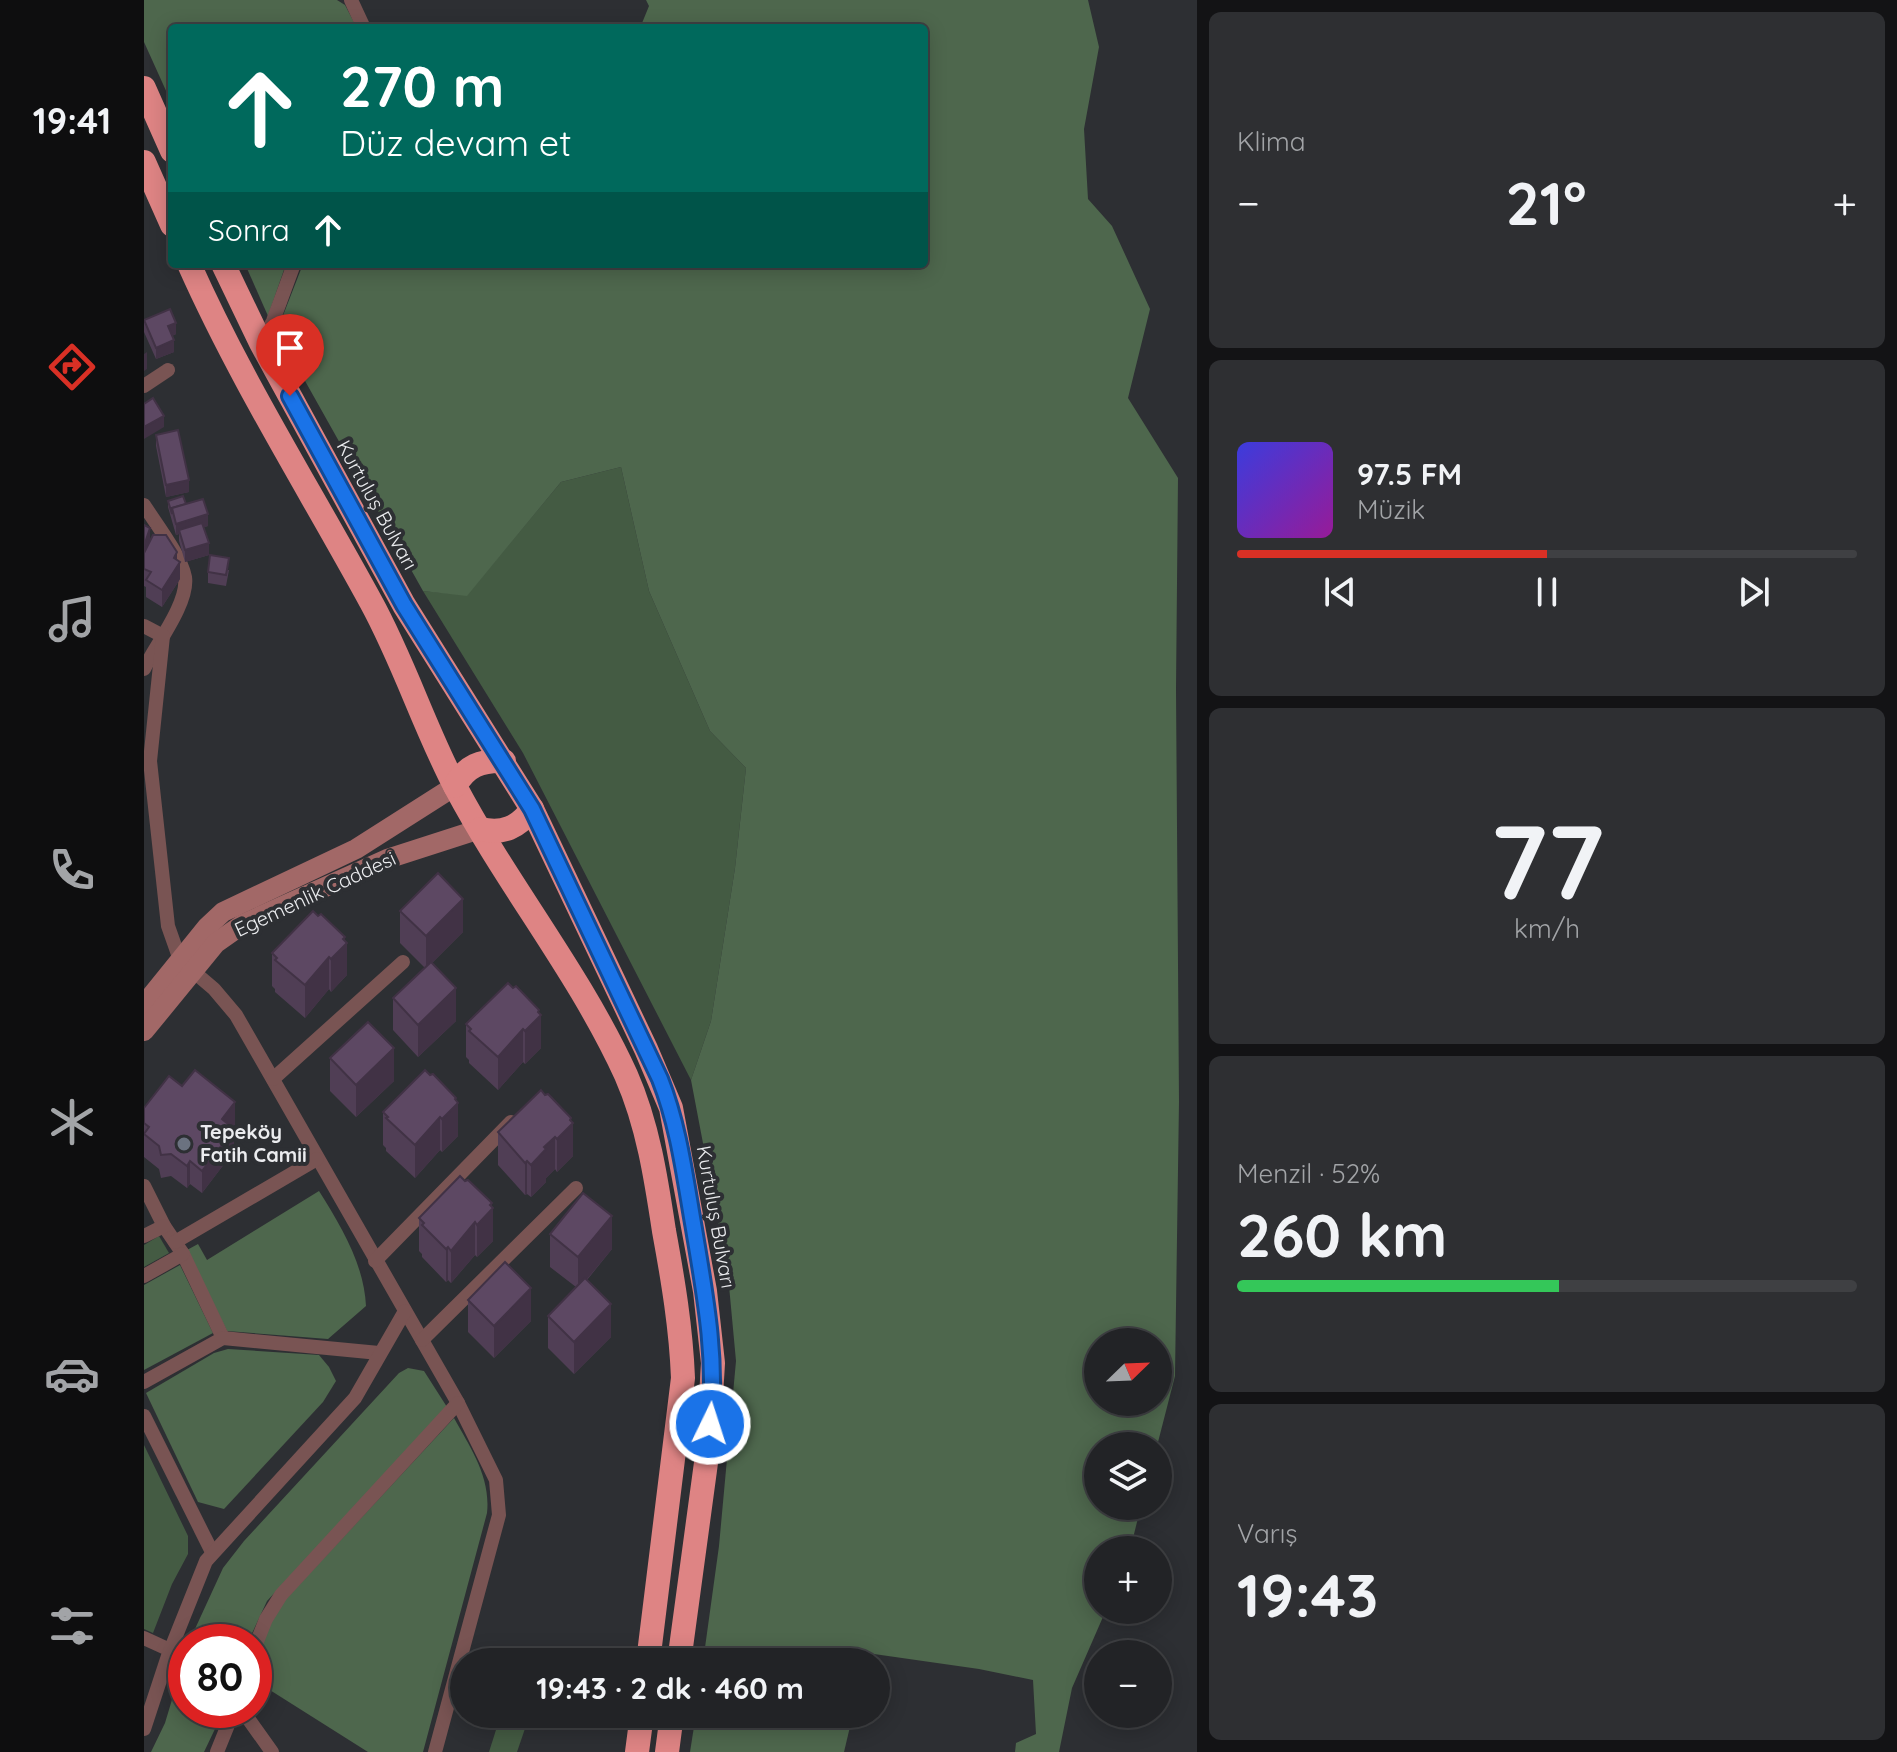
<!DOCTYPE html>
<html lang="tr">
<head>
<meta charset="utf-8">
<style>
  :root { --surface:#222326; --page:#2e2f32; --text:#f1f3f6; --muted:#a2a4a7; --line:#3f4043; --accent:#d93025 }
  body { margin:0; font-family:Quicksand,sans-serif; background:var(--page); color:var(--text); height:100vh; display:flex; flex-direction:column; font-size:30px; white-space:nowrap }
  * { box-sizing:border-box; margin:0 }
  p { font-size:26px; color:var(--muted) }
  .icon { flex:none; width:44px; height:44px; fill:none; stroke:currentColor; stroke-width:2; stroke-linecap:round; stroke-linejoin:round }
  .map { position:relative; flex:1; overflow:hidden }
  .sheet { display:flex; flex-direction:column; gap:12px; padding:12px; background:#131315; width:700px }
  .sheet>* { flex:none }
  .hud { position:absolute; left:24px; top:24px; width:760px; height:244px; border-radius:8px; box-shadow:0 4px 20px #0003,0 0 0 2px var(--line); background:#00695c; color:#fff; overflow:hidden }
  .needle { width:52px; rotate:67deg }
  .fabs { position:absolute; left:940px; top:1328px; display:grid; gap:16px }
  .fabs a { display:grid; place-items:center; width:88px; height:88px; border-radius:50%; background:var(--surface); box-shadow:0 4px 20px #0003,0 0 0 2px var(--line); font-size:40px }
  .speed { position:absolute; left:24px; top:1624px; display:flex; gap:16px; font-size:40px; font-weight:700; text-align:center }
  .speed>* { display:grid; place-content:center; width:104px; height:104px; border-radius:50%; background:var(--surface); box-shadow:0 4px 20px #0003,0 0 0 2px var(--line); line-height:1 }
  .speed .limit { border:12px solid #d22; background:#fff; color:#111 }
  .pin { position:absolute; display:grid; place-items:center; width:68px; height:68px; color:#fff; margin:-82px -34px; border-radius:50% 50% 50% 0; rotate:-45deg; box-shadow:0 0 8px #0007 }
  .pin .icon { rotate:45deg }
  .me { position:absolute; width:88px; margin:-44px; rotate:4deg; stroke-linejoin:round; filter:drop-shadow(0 0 6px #0008) }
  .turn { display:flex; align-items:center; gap:28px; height:168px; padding:0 40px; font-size:36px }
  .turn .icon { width:104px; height:104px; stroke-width:2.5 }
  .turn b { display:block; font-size:56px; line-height:68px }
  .then { display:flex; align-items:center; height:76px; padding:0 40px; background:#0003; gap:16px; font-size:30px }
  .big { font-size:60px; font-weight:800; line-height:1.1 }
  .sheet .card { flex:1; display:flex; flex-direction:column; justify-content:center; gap:12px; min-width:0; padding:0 28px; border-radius:12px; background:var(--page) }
  .sheet .dial { align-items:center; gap:0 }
  .dial b { font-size:104px; line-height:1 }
  .song { display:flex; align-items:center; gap:24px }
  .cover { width:96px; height:96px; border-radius:12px; background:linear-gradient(135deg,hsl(240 70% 55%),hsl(300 70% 35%)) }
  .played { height:8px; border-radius:4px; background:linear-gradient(90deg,var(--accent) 50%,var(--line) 50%) }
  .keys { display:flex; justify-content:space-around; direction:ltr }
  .heat { display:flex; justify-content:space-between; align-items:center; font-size:44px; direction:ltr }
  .charge { height:12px; border-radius:6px; background:linear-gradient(90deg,#34c759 52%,var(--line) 0) }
  .trip { position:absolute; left:306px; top:1648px; width:440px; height:80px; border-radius:40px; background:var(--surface); box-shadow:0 4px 20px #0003,0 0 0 2px var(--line); font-weight:800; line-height:80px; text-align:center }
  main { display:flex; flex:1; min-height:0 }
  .tabs { display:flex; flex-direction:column; width:144px; justify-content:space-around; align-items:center; background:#0e0e0f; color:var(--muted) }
  .tabs .icon { width:56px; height:56px }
  .tabs .on { color:var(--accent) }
  .tabs b { font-size:36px; color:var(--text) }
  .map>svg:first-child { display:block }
  .green { fill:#445b43 }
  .forest { fill:#4e674d; fill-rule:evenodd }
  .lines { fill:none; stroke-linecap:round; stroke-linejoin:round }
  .street { stroke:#795453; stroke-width:14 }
  .secondary { stroke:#a26867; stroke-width:20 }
  .highway { stroke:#de8484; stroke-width:24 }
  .wall { fill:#503e55 }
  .shaded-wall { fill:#413245 }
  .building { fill:#5d4863; stroke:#413245; stroke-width:2 }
  .route-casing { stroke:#114b97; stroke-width:20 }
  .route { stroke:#1a73e8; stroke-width:14 }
  .worship-dot { fill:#6b7280; stroke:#2d2f33; stroke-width:3 }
  .labels { text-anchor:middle; stroke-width:8; stroke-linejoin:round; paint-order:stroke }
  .street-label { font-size:20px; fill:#ebecef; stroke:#2d2f33 }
  .poi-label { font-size:20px; font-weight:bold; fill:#ebecef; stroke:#2d2f33; text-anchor:start }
</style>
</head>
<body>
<main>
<nav class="tabs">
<b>19:41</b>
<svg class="icon on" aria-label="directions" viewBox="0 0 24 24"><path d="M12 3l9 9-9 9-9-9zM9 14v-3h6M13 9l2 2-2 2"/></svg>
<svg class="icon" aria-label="music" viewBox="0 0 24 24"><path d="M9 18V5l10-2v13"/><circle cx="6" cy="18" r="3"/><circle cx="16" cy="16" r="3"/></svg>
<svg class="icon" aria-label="phone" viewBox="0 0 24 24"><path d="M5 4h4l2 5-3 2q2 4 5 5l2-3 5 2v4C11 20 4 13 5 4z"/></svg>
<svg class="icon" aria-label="climate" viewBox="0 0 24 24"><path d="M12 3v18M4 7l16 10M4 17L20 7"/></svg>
<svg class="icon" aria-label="car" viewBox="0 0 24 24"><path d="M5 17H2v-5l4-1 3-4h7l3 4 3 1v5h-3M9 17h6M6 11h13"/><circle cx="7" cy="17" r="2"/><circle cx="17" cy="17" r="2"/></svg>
<svg class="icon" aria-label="filters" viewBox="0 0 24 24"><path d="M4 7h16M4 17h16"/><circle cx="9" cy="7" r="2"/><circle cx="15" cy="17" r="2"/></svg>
</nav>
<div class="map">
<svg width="1053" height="1752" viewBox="0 0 1053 1752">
  <rect width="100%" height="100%" fill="#2d2f33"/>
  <g class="green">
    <path d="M477,467L505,591L566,731L602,768L591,868L567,1021L547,1080L379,753L279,591L323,595L417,482Z"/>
    <path d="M15,1236L25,1253L0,1267V1245Z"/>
    <path d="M0,1445L44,1536V1554L28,1584L9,1633L0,1629Z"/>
    <path d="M357,1714H386L373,1752H345Z"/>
  </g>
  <g class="forest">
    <path d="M0,0H193L201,5L213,28H28V104L0,42Z"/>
    <path d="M502,0H944L955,47L940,129L944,199L968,226L1006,309L984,398L1034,478L1032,689L1035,1101L1031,1376L1013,1446H954V1506H997L986,1550H954V1610H962L928,1688L915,1752H871L872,1743L892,1734L889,1680L835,1669L723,1653L721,1662H559L575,1546L592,1361L584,1275L547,1080L567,1021L591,868L602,768L566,731L505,591L477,467L417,482L323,596L279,591L133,331L159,264H780V28H496L505,6ZM954,1342H1014V1402H954Z"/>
    <path d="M101,264H142L124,316Z"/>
    <path d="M175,1191C197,1226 220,1264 222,1306L184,1339L83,1331L43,1250L54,1244L63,1260Z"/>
    <path d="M36,1265L69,1333L0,1370V1285Z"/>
    <path d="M84,1349L175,1355L185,1367L192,1381L179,1402L80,1509L54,1502L2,1393L70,1353Z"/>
    <path d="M264,1368L280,1371L303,1407L123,1601L104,1642H45L79,1568L100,1541L255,1373Z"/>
    <path d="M310,1418C326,1447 347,1477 343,1513L279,1752H224L110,1680C110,1654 125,1623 140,1601Z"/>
    <path d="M42,1653V1710H80L60,1752H7L21,1723Z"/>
    <path d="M552,1714H709L700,1752H546Z"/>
  </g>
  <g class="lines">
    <g class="street">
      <path d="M207,0L220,28"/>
      <path d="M117,343L129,321L150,264"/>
      <path d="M0,386L24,370"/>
      <path d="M0,505C12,524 37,556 41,577C45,603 11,646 0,669"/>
      <path d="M0,626L19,636L6,761L24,926L36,960L70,989L92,1015L314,1403L352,1480L355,1515L291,1752"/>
      <path d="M129,1079L259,962"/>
      <path d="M0,1186L20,1226L39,1254L79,1338"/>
      <path d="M0,1236L20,1226"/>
      <path d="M31,1242L173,1159"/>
      <path d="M231,1261L367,1122"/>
      <path d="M0,1276L39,1254"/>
      <path d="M278,1340L432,1188"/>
      <path d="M0,1382L79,1338L235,1353"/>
      <path d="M0,1416L68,1552"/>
      <path d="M0,1638L26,1650"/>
      <path d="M110,1649L122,1619L137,1595L314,1403"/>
      <path d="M98,1710L128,1752"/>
      <path d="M0,1729L24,1656L62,1561L211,1398L261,1311"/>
      <path d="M73,1752L90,1710"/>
    </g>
    <g class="secondary">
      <path d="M0,1005L63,927L79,912L212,849L311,786"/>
      <path d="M0,1031L72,943L99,924L243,859L336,829"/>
    </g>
    <g class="highway">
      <path d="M0,88L28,151"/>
      <path d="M0,162L28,225"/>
      <path d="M45,264C97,381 166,490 227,602C260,662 280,727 312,788C364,886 436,974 482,1075C504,1125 512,1178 520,1231C529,1280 537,1328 539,1378L504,1662"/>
      <path d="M79,264L117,343L260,605L388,809L502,1049L527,1108L561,1291L569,1363L564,1448L535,1662"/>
      <path d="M311,786C322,766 337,760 360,761"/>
      <path d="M336,829C359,834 374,828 388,809"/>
      <path d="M493,1752L498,1714"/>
      <path d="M523,1752L528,1714"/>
    </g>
  </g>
  <g class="wall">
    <path d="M0,320L32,334L28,336L30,352L12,359L0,332Z"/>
    <path d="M12,435L45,492L22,497L12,446Z"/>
    <path d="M24,501L42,504L64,526L60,527L65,555L41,562L35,541V534L32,535L24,507Z"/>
    <path d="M0,525L6,540L33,560L36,579L18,607L2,597V587L0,586Z"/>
    <path d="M85,570L82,586L64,583V572Z"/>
    <path d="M256,911L319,932L288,963L312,1021L274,1057L249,1030V998L281,968L256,943Z"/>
    <path d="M201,941L203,975L187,992L185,989L161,1018L131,992V989L128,986V953Z"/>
    <path d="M395,1014L397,1048L381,1064L379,1062L354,1090L325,1063V1060L322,1057V1024Z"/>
    <path d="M186,1058L250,1081L212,1117L186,1091Z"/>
    <path d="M401,1095L427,1121L429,1156L413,1172L411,1169L402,1178V1182L387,1197L383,1194L381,1195L354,1165V1132Z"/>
    <path d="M312,1101L314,1136L298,1152L296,1150L271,1178L242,1151V1148L239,1145V1112Z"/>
    <path d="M0,1108L91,1124L89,1127L90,1151L58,1193L46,1184L43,1188L27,1176L17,1178L15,1169L0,1157Z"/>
    <path d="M348,1206L349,1241L333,1257L331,1255L307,1283L304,1280L302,1282L278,1257V1254L275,1251V1218Z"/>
    <path d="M406,1234L468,1249L443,1280L467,1337L430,1374L404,1348V1316L432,1287L406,1267Z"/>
    <path d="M324,1300L387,1321L350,1358L324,1332Z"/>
  </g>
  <g class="shaded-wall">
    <path d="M32,323V334L24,338V326Z"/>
    <path d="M30,340V352L12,359V348Z"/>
    <path d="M3,352V369L0,371V354Z"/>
    <path d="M20,416V427L0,439V427Z"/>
    <path d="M45,480V492L22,497V485Z"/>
    <path d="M64,514V526L37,534L35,530V534L32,535V524Z"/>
    <path d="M6,528V540L0,558V546Z"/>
    <path d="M65,543V555L41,562V550Z"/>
    <path d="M33,552V566L36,562V579L18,607V590Z"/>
    <path d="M319,899V932L282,969V936Z"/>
    <path d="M201,937V945L203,943V975L187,992V959Z"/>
    <path d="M185,957V989L161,1018V985Z"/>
    <path d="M312,988V1021L274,1057V1025Z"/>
    <path d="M395,1010V1017L397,1015V1048L381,1064V1031Z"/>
    <path d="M379,1029V1062L354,1090V1057Z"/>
    <path d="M250,1048V1081L212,1117V1085Z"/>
    <path d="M312,1098V1105L314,1103V1136L298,1152V1119Z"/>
    <path d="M91,1102V1124L78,1142V1119Z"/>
    <path d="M296,1117V1150L271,1178V1145Z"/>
    <path d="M427,1118V1125L429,1123V1156L413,1172V1139Z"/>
    <path d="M90,1129V1151L58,1193V1171Z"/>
    <path d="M411,1137V1169L402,1178V1182L387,1197V1165L400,1147Z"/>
    <path d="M46,1161V1184L43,1188V1166Z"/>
    <path d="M383,1161V1194L381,1195V1163Z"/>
    <path d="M348,1203V1210L349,1208V1241L333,1257V1225Z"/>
    <path d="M468,1216V1249L434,1290V1257Z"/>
    <path d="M331,1222V1255L307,1283V1251Z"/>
    <path d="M304,1247V1280L302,1282V1249Z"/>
    <path d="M387,1288V1321L350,1358V1326Z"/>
    <path d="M467,1304V1337L430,1374V1342Z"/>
  </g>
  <g class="building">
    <path d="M26,309L32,323L24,326L30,340L12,348L0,320Z"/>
    <path d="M9,398L20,416L0,427V404Z"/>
    <path d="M34,430L45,480L22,485L12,435Z"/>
    <path d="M39,496L42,504L28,508V514L24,501Z"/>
    <path d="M59,499L64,514L32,524L28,508Z"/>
    <path d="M58,523L65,543L41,550L35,530Z"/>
    <path d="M0,525L6,528L0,546Z"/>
    <path d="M9,535H22L33,552L30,558L36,562L18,590L2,580L7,572L0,569V553Z"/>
    <path d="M66,555L85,558L82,575L64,572Z"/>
    <path d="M294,873L319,899L282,936L256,911Z"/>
    <path d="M169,911L174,916L177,914L201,937L199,939L203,943L187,959L185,957L161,985L131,960L133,958L128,953Z"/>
    <path d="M287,962L312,988L274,1025L249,998Z"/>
    <path d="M364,983L369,988L372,986L395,1010L394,1012L397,1015L381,1031L379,1029L354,1057L325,1031L327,1029L322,1024Z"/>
    <path d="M224,1022L250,1048L212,1085L186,1058Z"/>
    <path d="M51,1070L91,1102L78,1119L90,1129L58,1171L46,1161L43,1166L27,1154L17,1155L15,1146L0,1134L5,1127L0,1123V1108L25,1076L38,1086Z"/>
    <path d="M281,1070L286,1075L289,1074L312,1098L311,1099L314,1103L298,1119L296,1117L271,1145L242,1118L244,1117L239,1112Z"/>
    <path d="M397,1090L401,1095L404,1094L427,1118L426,1120L429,1123L413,1139L411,1137L400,1147L402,1149L387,1165L383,1161L381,1163L354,1132Z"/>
    <path d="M316,1176L321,1181L324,1180L348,1203L346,1205L349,1208L333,1225L331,1222L307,1251L304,1247L302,1249L278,1225L280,1223L275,1218Z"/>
    <path d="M439,1193L468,1216L434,1257L406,1234Z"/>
    <path d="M361,1262L387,1288L350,1326L324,1300Z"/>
    <path d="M441,1278L467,1304L430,1342L404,1316Z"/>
  </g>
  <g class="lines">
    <g class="route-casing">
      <path id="route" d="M146,396L260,605L388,809L516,1079C535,1127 541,1178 550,1229C561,1295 573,1357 566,1424"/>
    </g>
    <use href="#route" class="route"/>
  </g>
  <circle class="worship-dot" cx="40" cy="1144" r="8"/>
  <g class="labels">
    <g class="street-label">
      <text transform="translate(233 505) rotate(61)" y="7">Kurtuluş Bulvarı</text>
      <text transform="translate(171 894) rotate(-25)" y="7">Egemenlik Caddesi</text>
      <text transform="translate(572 1217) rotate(80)" y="7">Kurtuluş Bulvarı</text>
    </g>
    <g class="poi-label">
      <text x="56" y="1139">Tepeköy<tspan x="56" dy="23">Fatih Camii</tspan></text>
    </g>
  </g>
</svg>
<div class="fabs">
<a><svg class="needle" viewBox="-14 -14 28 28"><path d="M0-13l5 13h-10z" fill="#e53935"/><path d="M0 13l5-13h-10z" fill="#a2a4a7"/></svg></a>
<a><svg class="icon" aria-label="layers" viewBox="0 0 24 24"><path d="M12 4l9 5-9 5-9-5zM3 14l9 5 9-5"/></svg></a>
<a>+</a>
<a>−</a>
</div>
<div class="speed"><div class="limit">80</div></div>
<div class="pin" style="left:146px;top:396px;background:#d93025"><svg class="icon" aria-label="arrive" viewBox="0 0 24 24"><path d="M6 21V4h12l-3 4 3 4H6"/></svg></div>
<svg class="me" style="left:566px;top:1424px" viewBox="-20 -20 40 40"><circle r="17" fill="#1a73e8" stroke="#fff" stroke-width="3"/><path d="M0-11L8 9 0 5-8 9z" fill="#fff"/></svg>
<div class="trip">19:43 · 2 dk · 460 m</div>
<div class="hud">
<div class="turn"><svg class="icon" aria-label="ahead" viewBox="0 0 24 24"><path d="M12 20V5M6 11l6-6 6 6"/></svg><div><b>270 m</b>Düz devam et</div></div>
<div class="then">Sonra<svg class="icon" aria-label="ahead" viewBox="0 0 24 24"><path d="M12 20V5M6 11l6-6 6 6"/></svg></div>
</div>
</div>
<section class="sheet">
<div class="card"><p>Klima</p>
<div class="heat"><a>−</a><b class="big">21°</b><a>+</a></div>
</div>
<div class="card">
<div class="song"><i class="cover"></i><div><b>97.5 FM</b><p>Müzik</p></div></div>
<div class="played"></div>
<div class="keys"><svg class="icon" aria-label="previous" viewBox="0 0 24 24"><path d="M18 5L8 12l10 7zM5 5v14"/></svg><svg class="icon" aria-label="pause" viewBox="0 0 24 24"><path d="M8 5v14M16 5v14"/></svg><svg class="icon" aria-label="next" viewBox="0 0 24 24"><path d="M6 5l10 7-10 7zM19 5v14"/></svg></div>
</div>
<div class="card dial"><b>77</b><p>km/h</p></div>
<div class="card"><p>Menzil · 52%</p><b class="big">260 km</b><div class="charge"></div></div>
<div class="card"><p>Varış</p><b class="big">19:43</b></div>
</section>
</main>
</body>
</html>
